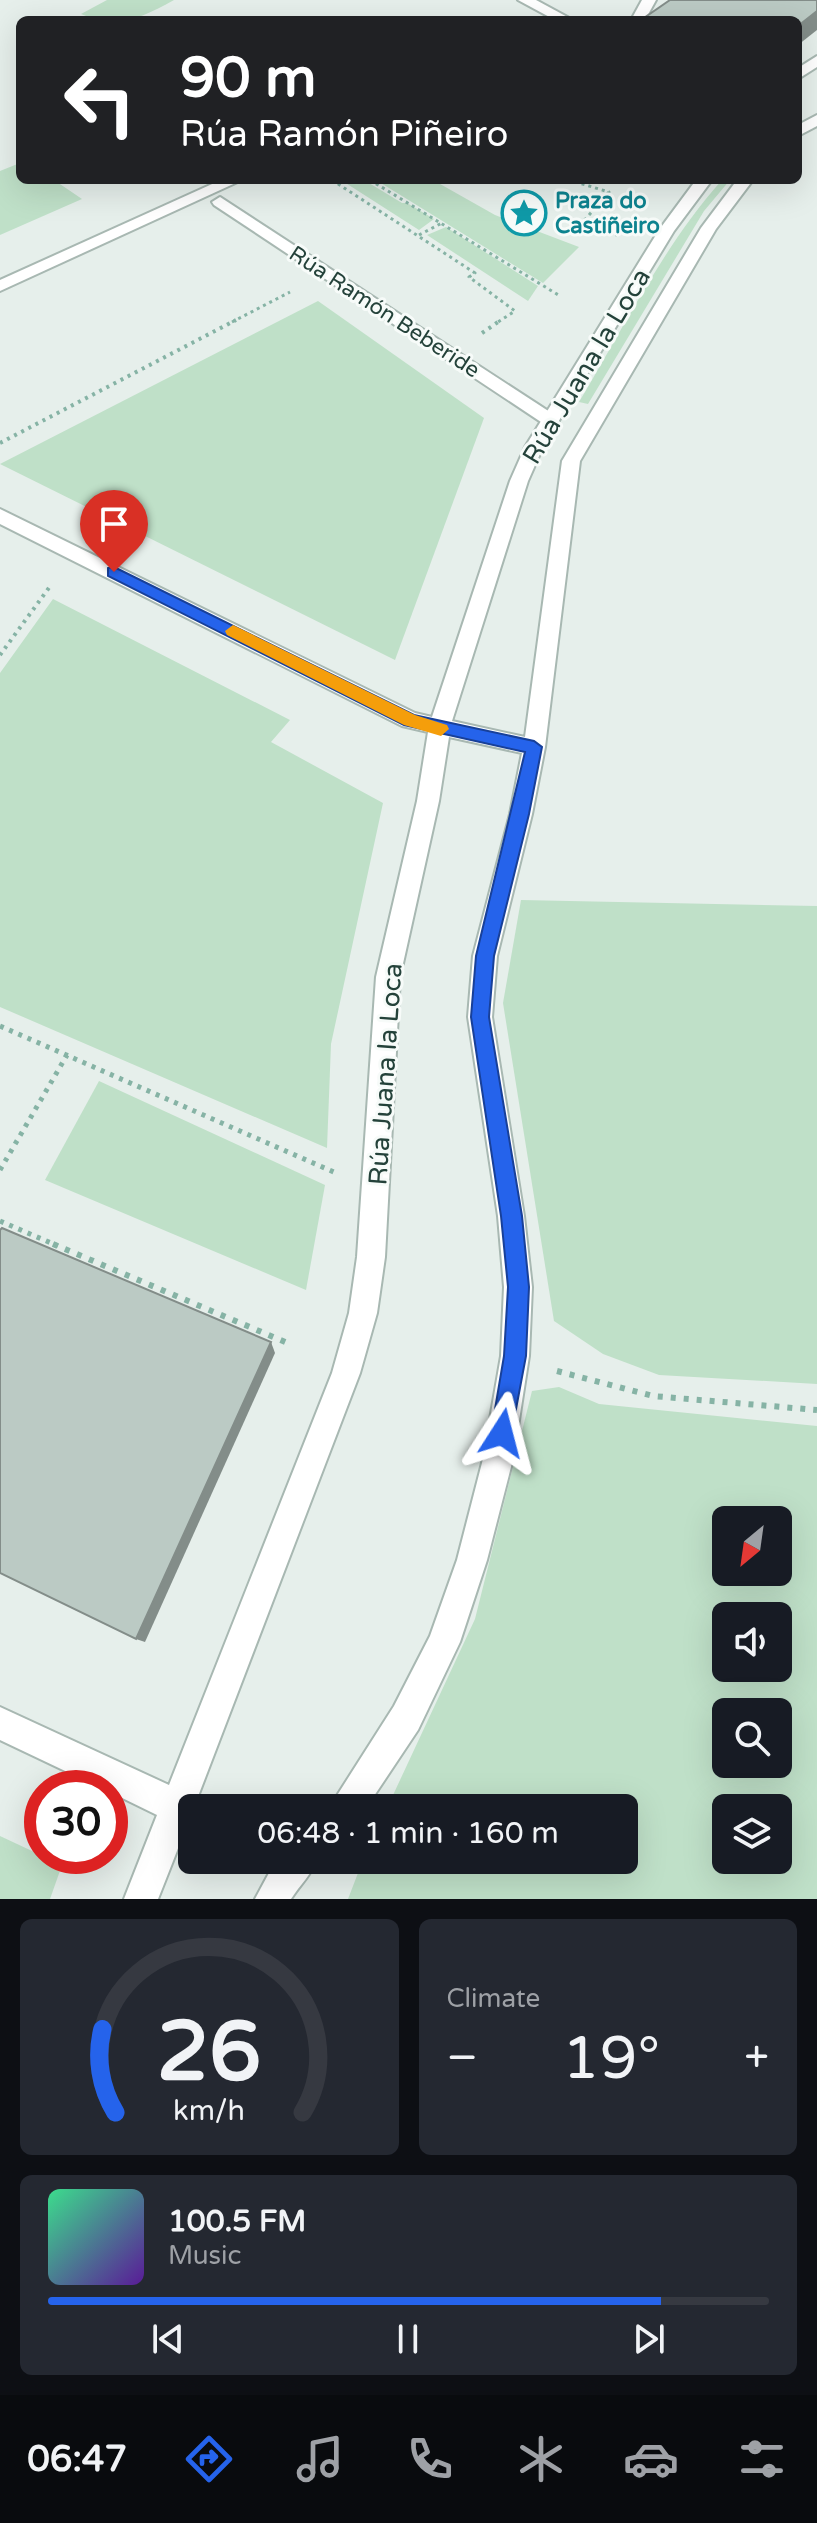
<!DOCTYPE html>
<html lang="en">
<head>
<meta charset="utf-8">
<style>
  :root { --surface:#171b24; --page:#242831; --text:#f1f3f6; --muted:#9ea1a6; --line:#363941; --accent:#2563eb }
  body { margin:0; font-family:"Varela Round",sans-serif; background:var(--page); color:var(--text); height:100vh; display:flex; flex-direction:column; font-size:30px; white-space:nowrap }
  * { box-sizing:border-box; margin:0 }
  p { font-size:26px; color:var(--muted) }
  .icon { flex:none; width:44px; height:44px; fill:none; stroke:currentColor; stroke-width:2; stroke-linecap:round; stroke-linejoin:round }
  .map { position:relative; height:1899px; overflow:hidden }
  .side { display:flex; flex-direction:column; gap:20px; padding:20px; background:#0d0f14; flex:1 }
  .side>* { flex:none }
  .hud { position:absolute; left:16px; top:16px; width:786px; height:168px; border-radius:12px; box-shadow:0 8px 32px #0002; background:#202124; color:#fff; overflow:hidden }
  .needle { width:52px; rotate:209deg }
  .tools { position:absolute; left:712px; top:1506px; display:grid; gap:16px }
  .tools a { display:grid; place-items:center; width:80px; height:80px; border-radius:12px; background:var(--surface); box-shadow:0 8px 32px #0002; font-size:40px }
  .speed { position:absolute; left:24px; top:1770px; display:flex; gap:16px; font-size:40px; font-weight:700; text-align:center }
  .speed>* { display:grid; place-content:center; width:104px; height:104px; border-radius:50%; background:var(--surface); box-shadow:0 8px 32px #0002; line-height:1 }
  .speed .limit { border:12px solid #d22; background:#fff; color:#111 }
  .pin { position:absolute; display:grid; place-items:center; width:68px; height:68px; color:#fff; margin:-82px -34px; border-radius:50% 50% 50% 0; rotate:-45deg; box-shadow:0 0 8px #0007 }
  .pin .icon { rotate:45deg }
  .me { position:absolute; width:88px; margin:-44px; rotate:9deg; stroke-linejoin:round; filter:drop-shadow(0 0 6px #0008) }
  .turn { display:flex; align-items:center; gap:28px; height:168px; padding:0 32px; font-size:36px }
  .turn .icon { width:104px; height:104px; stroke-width:2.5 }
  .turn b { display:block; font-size:56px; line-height:68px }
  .big { font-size:60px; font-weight:600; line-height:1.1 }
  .side .tile { flex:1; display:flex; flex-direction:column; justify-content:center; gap:12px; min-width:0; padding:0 28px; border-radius:12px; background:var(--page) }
  .side .dial { align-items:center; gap:0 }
  .dial svg { height:208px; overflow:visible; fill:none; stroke:var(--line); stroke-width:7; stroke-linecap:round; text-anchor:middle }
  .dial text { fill:var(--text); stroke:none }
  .song { display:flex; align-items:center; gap:24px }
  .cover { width:96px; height:96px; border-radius:12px; background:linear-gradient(135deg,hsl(150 70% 55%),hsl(270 70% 35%)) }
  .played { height:8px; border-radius:4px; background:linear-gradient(90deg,var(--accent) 85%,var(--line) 85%) }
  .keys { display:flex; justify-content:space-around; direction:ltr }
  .heat { display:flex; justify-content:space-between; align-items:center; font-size:44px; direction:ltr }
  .side .tiles { flex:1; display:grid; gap:20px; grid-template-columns:1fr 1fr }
  .tile:last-child { grid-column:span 2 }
  .trip { position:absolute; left:178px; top:1794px; width:460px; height:80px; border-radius:12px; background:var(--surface); box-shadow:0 8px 32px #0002; font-weight:600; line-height:80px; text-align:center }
  .tab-bar { display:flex; height:128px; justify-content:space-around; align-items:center; background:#090b0e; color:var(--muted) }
  .tab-bar .icon { width:56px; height:56px }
  .tab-bar .current { color:var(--accent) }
  .tab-bar b { font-size:36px; color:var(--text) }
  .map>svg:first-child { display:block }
  .green { fill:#bfe0c8; fill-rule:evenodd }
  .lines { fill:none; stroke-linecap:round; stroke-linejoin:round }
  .pedestrian-casing { stroke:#a8b8b2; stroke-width:4 }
  .minor-casing { stroke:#a8b8b2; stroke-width:4 }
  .path-far3 { stroke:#86b3a5; stroke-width:3; stroke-dasharray:3 4; stroke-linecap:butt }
  .path-far2 { stroke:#86b3a5; stroke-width:4; stroke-dasharray:3 5; stroke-linecap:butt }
  .path-far1 { stroke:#86b3a5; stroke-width:5; stroke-dasharray:4 6; stroke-linecap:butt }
  .path { stroke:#86b3a5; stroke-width:6; stroke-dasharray:5 8; stroke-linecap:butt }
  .pedestrian { fill:#fff; fill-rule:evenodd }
  .minor { fill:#fff; fill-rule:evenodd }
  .shaded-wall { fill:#838d89 }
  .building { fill:#bbcac4; stroke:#838d89; stroke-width:2 }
  .route { fill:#2563eb; stroke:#184099; stroke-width:2 }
  .slow { fill:#f59e0b }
  .labels { text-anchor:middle; stroke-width:6; stroke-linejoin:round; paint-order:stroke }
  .far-culture-label { font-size:22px; font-weight:bold; fill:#0d838f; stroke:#f7fbf9; text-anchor:start }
  .far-street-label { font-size:22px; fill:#24423a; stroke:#f7fbf9 }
  .street-label { font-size:26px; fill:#24423a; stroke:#f7fbf9 }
</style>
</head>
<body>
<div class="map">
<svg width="817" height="1899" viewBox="0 0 817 1899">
  <rect width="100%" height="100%" fill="#e6efeb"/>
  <g class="green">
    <path d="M107,0H174C141,18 118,30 81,14Z"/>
    <path d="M20,163V180H54L82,199L0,235V171Z"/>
    <path d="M341,180H364L402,203H407L434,219L419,230Z"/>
    <path d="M376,180H433L495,215L579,247L543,283Z"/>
    <path d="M722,180H730L704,211L588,404L579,402C624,327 664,245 722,180Z"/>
    <path d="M446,227L538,286L528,301L427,235Z"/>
    <path d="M318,301L484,418L395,660L0,464Z"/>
    <path d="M53,599L290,720L271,742L383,803L331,1044L327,1148L0,1007V673Z"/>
    <path d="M521,900L817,906V1384L659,1375L603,1354L554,1321L503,1003Z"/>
    <path d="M99,1081L325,1185L306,1290L45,1180Z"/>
    <path d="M559,1387L599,1404L817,1426V1899H348L363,1860H624V1808H387L475,1619L532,1391ZM726,1520H778V1572H726ZM726,1616H778V1668H726ZM726,1712H778V1764H726ZM726,1808H778V1860H726Z"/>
    <path d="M0,1836L62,1865L50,1899H0Z"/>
  </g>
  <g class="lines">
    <g class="pedestrian-casing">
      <path id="pedestrian" d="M220,197L556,416L559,420L556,424H544L214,205L212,202Z"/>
    </g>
    <g class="minor-casing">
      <g id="minor">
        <path d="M518,0H536L573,20H555Z"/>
        <path d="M642,0H656L645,20H631Z"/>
        <path d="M817,56V67L798,79V68Z"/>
        <path d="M817,115V126L798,136V125Z"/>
        <path d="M221,180H242L0,291V280Z"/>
        <path d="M696,180H712L674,231L543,447L528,481L452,721L525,737L562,461L701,228L737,180H753L716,229L580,461L545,747L532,814L497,956L492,1017L524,1216L532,1287L529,1356L513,1459L487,1560L460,1642L418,1730L366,1808H329L394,1706L430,1636L457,1560L483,1459L501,1356L504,1287L498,1216L468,1017L473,956L510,814L522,753L449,737L439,801L400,977L385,1257L377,1313L360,1373L197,1799L204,1802L206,1808H192V1831L186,1828L158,1899H124L157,1815L110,1792V1788H101L0,1740V1707L169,1785L332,1373L349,1313L357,1257L376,977L417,801L428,732L402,726L0,524V509L415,713L432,717L510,481L525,447L659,230Z"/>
        <path d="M276,1860H317C311,1875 300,1885 291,1899H255Z"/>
      </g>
    </g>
    <g class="path-far3">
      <path d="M332,180L475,273L469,277L515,311L498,322"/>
      <path d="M370,180L560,296"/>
      <path d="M582,180L579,183L609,192L582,223L617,235"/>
      <path d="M419,235L442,223"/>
      <path d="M232,322L290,292"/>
    </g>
    <g class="path-far2">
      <path d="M482,333L501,320"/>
      <path d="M0,443L236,320"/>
      <path d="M0,655L51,585"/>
    </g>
    <g class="path-far1">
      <path d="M0,1026L336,1173"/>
      <path d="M0,1170L67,1055"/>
      <path d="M0,1221L58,1246"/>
    </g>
    <g class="path">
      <path d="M53,1244L290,1344"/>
      <path d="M557,1371L653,1396L817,1410"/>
    </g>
    <use href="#pedestrian" class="pedestrian"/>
    <use href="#minor" class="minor"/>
  </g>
  <g class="shaded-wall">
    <path d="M817,11V30L798,45V26Z"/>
    <path d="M271,1342L275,1353L145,1642L136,1639Z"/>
  </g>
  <g class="building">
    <path d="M670,0H817V11L798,26V20H641Z"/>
    <path d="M2,1228L271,1342L136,1639L0,1573V1230Z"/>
  </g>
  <path class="route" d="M114,567L414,715L534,741L542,747L529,814L494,956L489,1017L522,1216L529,1287L526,1356L510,1441L502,1444L494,1441L491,1433L504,1356L508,1287L501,1216L471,1017L476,956L525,752L404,725L108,576V568Z"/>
  <path class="slow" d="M233,625L415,715L447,725L449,729L441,736L404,725L227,635L225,631Z"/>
  <defs>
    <g id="sight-ring" transform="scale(2.3)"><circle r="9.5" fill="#f7fbf9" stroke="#0f9aa8" stroke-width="1.5"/><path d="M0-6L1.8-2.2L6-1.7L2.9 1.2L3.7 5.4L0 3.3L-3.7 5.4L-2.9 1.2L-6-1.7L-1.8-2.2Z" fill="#0f9aa8"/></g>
  </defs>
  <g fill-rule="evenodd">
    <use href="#sight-ring" x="524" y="213"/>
  </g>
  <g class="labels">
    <g class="far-culture-label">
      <text x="555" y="208">Praza do<tspan x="555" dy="25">Castiñeiro</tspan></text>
    </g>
    <g class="far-street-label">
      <text transform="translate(385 311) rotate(33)" y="8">Rúa Ramón Beberide</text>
    </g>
    <g class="street-label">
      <text transform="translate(586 366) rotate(-59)" y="9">Rúa Juana la Loca</text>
      <text transform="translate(385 1074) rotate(-86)" y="9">Rúa Juana la Loca</text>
    </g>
  </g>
</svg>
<div class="tools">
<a><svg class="needle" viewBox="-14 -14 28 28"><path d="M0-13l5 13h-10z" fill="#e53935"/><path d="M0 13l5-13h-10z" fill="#9ea1a6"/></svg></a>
<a><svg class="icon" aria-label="sound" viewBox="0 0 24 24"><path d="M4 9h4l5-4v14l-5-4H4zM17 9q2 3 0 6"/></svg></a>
<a><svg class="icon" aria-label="search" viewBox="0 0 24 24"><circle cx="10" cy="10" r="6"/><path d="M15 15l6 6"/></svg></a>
<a><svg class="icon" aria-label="layers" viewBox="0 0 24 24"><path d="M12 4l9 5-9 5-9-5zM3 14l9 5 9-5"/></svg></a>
</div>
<div class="speed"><div class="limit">30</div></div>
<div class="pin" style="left:114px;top:572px;background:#d93025"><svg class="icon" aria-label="arrive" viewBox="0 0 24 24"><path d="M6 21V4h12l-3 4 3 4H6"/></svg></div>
<svg class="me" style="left:502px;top:1433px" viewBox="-20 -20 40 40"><path d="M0-17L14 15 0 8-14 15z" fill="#2563eb" stroke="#fff" stroke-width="4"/></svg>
<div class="trip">06:48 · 1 min · 160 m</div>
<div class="hud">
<div class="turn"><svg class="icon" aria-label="left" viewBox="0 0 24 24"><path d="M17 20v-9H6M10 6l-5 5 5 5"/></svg><div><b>90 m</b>Rúa Ramón Piñeiro</div></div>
</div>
</div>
<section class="side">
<div class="tiles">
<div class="tile dial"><svg viewBox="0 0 100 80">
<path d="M14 69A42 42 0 1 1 86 69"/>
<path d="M14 69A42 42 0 0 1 9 37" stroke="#2563eb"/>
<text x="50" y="56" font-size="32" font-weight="700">26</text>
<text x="50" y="72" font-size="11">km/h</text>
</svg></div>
<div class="tile"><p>Climate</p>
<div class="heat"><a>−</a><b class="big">19°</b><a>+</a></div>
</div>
<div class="tile">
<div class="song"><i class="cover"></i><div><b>100.5 FM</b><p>Music</p></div></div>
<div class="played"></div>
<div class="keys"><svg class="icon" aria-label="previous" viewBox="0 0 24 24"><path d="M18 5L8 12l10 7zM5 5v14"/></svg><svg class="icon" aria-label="pause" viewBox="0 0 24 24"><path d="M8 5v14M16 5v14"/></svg><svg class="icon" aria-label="next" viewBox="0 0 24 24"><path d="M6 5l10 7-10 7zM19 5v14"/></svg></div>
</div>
</div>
</section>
<nav class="tab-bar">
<b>06:47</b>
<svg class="icon current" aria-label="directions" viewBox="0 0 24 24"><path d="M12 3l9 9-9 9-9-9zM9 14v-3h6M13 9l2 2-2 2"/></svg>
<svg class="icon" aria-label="music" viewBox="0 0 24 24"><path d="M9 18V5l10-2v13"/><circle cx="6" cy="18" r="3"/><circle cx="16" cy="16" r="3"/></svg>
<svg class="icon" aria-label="phone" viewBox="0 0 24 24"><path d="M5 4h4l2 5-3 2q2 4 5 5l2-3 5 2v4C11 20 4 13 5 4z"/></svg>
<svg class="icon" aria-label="climate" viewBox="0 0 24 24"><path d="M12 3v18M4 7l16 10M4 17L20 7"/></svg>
<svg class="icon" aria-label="car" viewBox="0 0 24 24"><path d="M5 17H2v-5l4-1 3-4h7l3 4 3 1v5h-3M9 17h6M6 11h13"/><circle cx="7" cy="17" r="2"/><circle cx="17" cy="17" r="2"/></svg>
<svg class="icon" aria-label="filters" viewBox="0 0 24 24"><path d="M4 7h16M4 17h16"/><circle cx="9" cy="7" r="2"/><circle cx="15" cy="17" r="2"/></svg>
</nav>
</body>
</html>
